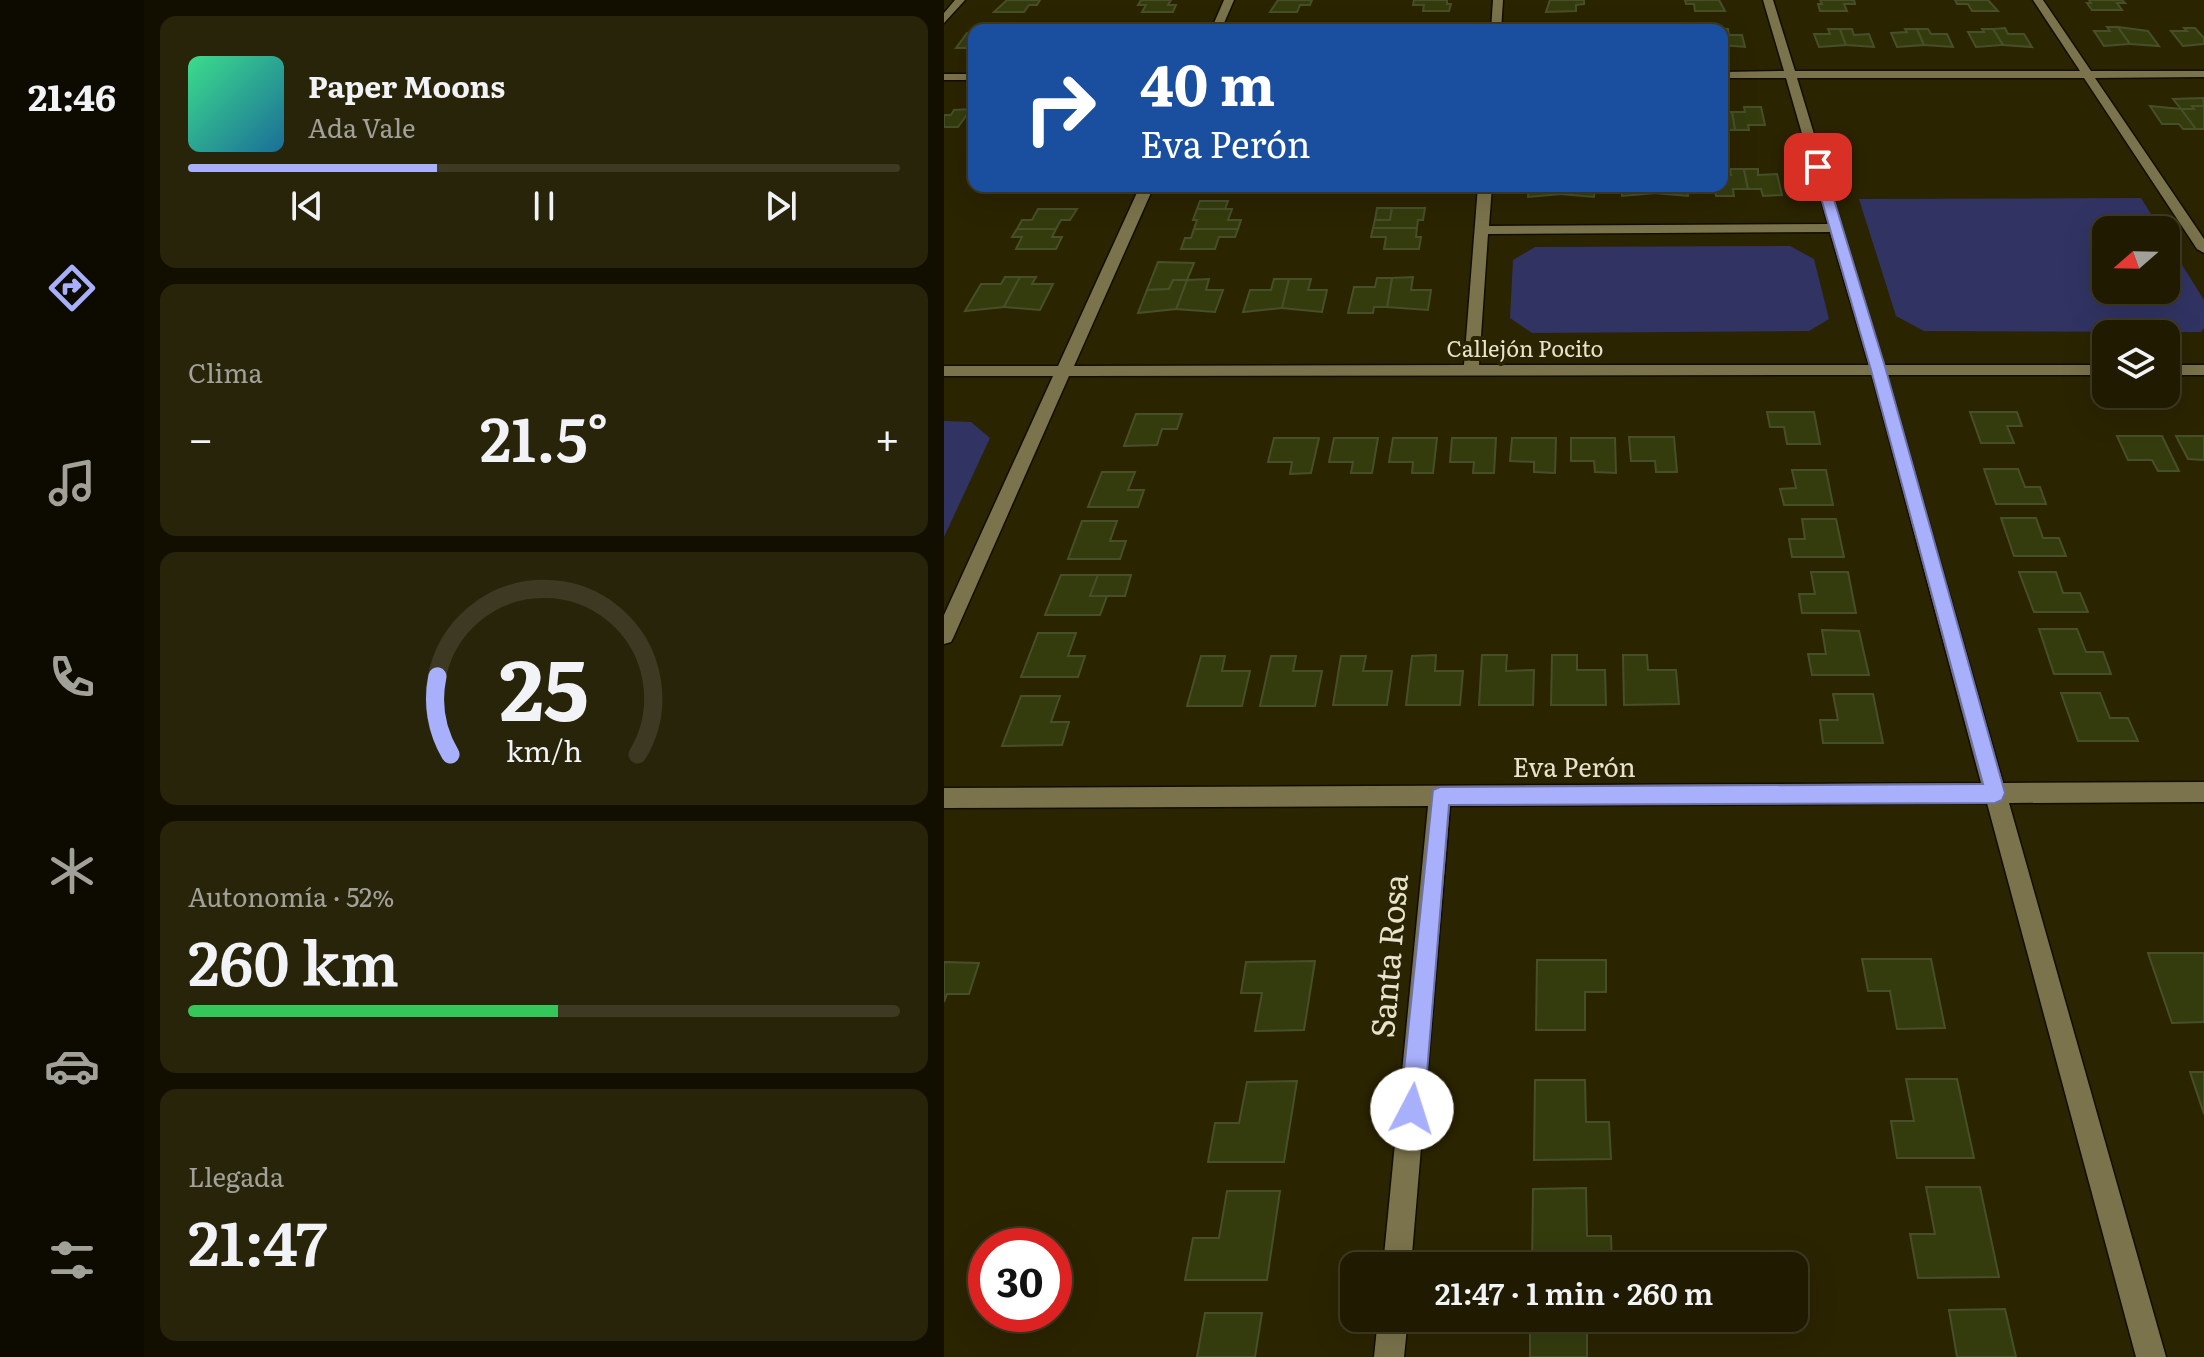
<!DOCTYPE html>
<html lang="es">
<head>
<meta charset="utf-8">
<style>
  :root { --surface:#201b00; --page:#28240a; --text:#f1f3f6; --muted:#a2a199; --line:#3d3922; --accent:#a8b0fc }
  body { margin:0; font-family:Literata,serif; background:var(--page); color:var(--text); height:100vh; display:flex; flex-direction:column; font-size:30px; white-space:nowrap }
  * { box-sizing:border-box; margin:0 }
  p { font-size:26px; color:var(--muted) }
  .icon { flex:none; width:44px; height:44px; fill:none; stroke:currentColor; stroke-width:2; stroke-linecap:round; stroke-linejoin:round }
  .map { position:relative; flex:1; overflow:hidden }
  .details { display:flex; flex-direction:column; gap:16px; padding:16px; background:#120f00; width:800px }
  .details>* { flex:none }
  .hud { position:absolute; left:24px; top:24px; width:760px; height:168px; border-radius:16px; box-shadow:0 8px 32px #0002,0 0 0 2px var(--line); background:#1a4fa0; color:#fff; overflow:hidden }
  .needle { width:52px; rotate:250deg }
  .buttons { position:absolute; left:1148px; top:216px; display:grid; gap:16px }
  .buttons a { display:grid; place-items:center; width:88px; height:88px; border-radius:16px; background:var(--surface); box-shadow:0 8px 32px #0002,0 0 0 2px var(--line); font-size:40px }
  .speed { position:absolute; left:24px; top:1228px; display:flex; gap:16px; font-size:40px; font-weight:700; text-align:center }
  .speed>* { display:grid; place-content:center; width:104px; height:104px; border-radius:50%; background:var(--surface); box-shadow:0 8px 32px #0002,0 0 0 2px var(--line); line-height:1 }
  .speed .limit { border:12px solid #d22; background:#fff; color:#111 }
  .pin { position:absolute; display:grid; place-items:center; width:68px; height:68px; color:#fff; margin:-34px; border-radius:16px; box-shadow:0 4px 12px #0006 }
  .me { position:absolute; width:88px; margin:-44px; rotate:5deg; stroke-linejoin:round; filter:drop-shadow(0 0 6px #0008) }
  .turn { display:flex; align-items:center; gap:28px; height:168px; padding:0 40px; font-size:36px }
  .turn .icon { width:104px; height:104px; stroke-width:2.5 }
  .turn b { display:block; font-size:56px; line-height:68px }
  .big { font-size:60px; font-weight:600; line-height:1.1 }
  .details .card { flex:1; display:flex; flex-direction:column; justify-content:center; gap:12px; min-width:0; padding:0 28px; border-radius:16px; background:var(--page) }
  .details .dial { align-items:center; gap:0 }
  .dial svg { height:208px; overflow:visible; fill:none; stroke:var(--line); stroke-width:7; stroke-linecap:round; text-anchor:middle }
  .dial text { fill:var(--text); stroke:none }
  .song { display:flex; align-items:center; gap:24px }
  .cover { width:96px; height:96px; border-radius:12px; background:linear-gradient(135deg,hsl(150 70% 55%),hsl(200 70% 35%)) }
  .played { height:8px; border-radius:4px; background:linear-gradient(90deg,var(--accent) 35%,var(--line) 35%) }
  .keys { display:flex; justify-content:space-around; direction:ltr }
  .heat { display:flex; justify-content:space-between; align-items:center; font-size:44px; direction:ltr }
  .charge { height:12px; border-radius:6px; background:linear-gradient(90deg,#34c759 52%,var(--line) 0) }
  .trip { position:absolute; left:396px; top:1252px; width:468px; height:80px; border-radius:16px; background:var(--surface); box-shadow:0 8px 32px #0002,0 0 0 2px var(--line); font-weight:600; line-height:80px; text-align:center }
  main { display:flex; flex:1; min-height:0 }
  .dock { display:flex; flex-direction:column; width:144px; justify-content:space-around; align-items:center; background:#0d0b00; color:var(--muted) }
  .dock .icon { width:56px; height:56px }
  .dock .active { color:var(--accent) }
  .dock b { font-size:36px; color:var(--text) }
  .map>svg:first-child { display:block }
  .green { fill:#313363 }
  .building { fill:#343c0e; stroke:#474f29; stroke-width:2 }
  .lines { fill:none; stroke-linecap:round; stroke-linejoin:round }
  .street-casing { stroke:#130d00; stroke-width:3 }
  .secondary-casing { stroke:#130d00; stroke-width:3 }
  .street { fill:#7b734b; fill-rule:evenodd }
  .secondary { fill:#7b734b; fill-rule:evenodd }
  .route { fill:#a8b0fc; stroke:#6d72a4; stroke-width:2 }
  .labels { text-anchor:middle; stroke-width:8; stroke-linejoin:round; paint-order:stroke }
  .far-street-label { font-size:22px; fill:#e7e3ce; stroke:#2b2400 }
  .street-label { font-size:26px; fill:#e7e3ce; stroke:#2b2400 }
  .near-street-label { font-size:32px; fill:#e7e3ce; stroke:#2b2400 }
</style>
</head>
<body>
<main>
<nav class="dock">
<b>21:46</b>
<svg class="icon active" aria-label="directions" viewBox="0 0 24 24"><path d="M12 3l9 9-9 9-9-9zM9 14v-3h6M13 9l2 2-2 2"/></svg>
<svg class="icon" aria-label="music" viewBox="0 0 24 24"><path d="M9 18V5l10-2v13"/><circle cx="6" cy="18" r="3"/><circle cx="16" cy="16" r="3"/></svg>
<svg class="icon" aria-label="phone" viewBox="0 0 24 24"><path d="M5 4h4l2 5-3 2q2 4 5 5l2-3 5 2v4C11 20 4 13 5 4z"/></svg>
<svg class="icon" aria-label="climate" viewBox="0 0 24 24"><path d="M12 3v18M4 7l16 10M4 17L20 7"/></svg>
<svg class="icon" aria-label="car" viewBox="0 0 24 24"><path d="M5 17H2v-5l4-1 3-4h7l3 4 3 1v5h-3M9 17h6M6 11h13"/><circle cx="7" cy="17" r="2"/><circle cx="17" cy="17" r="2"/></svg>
<svg class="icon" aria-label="filters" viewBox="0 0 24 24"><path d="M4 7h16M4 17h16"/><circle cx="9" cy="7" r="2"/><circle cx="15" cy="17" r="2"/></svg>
</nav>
<section class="details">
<div class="card">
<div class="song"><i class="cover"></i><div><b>Paper Moons</b><p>Ada Vale</p></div></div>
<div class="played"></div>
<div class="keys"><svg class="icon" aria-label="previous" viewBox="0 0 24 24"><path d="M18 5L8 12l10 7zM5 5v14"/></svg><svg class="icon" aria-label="pause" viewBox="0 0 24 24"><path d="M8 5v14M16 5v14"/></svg><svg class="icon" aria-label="next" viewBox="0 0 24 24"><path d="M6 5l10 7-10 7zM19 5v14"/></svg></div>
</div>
<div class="card"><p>Clima</p>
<div class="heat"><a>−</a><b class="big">21.5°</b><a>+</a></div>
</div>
<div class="card dial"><svg viewBox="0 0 100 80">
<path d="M14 69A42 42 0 1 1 86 69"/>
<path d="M14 69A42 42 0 0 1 9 39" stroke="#a8b0fc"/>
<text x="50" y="56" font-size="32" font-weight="700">25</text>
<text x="50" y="72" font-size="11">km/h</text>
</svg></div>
<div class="card"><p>Autonomía · 52%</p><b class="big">260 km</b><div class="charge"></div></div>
<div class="card"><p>Llegada</p><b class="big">21:47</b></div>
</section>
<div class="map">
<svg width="1260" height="1357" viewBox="0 0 1260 1357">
  <rect width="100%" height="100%" fill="#2b2400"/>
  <g class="green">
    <path d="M1197,198L1217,230H1162V290H1222V239L1260,300V328L1257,332L980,331L952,316L915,199Z"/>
    <path d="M846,246L870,259L885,319L865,331L588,333L566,318L569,260L591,247Z"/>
    <path d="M0,421L27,422L46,438L0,537Z"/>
  </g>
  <g class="building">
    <path d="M63,0H96L93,5H85L80,12H50Z"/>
    <path d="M197,0H227L224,5H232L229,12H198L202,5H194Z"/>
    <path d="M334,0H368L366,5H356L353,12H326Z"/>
    <path d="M470,0H503V4H507L505,11H479L480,5H469Z"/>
    <path d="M606,0H640V4L632,5V11L602,12Z"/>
    <path d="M741,0H775L781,11H751L750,4H742Z"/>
    <path d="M876,0H910L911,4H900L903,11H876L874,4H878Z"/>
    <path d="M1011,0H1044L1054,11H1028L1024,4H1013Z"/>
    <path d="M1145,0H1178L1181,3H1173L1178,10H1148L1143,3H1147Z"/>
    <path d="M1163,27H1174L1186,44L1160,46L1150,31H1166Z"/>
    <path d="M1174,27L1204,31L1215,46L1186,44Z"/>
    <path d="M1061,28L1064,34H1080L1088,47L1059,45L1049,29Z"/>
    <path d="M1240,28H1251L1260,38V44L1239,46L1227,31H1243Z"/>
    <path d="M769,29H784L785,35H798L801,47L778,45V30Z"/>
    <path d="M884,29H896L902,45L875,47L870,34H886Z"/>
    <path d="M896,29H908L910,35L925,34L930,47L902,45Z"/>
    <path d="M961,29H973L980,45L953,47L947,33L963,32Z"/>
    <path d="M973,29H984L987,34H1003L1009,47L980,45Z"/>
    <path d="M1038,29H1049L1059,45L1032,47L1024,32H1040Z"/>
    <path d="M23,33H30L27,48H12Z"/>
    <path d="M1259,98L1260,106H1248L1250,109H1237L1229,99Z"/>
    <path d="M1206,106L1237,109L1252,129H1239L1235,124H1218Z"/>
    <path d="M1248,106H1260V129H1252L1237,109H1250Z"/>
    <path d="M800,107H817L821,125H804L805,130H791L788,112H801Z"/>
    <path d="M27,109L14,127H0V115H7L10,110Z"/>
    <path d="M778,112H788L791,130H778Z"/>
    <path d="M786,169H800L804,189H789L790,196H772L770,186H778V175H787Z"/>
    <path d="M800,169H814V175L833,174L838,195L819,196L817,189H804Z"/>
    <path d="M107,186H145L141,193H103Z"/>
    <path d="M262,186H295L292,193H259Z"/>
    <path d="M452,186H484L483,192H451Z"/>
    <path d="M585,186H617V194L584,197Z"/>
    <path d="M617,186H650V197L617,194Z"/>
    <path d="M677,186H710L711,193L678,196Z"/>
    <path d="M710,186H743L744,196L711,193Z"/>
    <path d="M256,201H284L281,209H253Z"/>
    <path d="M433,208H448L446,220H431Z"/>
    <path d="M448,208H481L479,220H474L473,228H429L431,220H446Z"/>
    <path d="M94,209H133L126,220H117L112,229H73L78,220H88Z"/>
    <path d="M253,209H288L284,220H297L294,229H250L253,220H249Z"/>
    <path d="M429,228H473L472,237H477L475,249H440L442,237H427Z"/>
    <path d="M73,229H112L108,237H118L112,249H72L78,237H68Z"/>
    <path d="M250,229H294L291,237H275L271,249H237L241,238H247Z"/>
    <path d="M214,262L250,263L243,280H229L225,289L203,290Z"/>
    <path d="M61,277H76L60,307L21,311L37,284H57Z"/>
    <path d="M76,277H92L88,284H109L96,310L60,307Z"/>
    <path d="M469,277L467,290H487L484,310L443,307L448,278Z"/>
    <path d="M433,278H448L443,307H430L429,313H404L410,287H431Z"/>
    <path d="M265,279L262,290H279L271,312L232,309L243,280Z"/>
    <path d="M330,279H345L338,308L299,312L306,290H327Z"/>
    <path d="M345,279H367L364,290H383L378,312L338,308Z"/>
    <path d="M229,280H243L232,309L194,313L203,290L225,289Z"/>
    <path d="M823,412H870L876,444H843L840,427H826Z"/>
    <path d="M1026,412H1073L1078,426H1063L1070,443H1037Z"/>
    <path d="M192,414H238L233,429H218L213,445L180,446Z"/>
    <path d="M1173,436H1218L1235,471H1214L1208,460H1184Z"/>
    <path d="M1232,436H1260V460L1244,459Z"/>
    <path d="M685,437H730L733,472H712L711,461H687Z"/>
    <path d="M330,438H375L367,473L346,474L348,462H324Z"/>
    <path d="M390,438H434L428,473H407L409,462H385Z"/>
    <path d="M449,438H493L489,473H468L469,462H445Z"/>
    <path d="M508,438H552L550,473H529L530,462H506Z"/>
    <path d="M568,438H612L611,473L590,472V462L566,461Z"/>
    <path d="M627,438H671L672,473L651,472L650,461H627Z"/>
    <path d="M1040,469H1074L1081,487H1096L1102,504H1052Z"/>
    <path d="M848,470H882L889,505H840L836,489L852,488Z"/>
    <path d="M158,472H191L184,490H200L194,507H144Z"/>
    <path d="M1057,518H1092L1099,538H1115L1122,556H1070Z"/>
    <path d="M858,519H892L900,557H848L845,539H861Z"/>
    <path d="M138,521H173L166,541H182L176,559H124Z"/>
    <path d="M867,572H904L912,613H858L855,594H871Z"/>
    <path d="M1075,572H1112L1119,593H1136L1144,612H1090Z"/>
    <path d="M117,575H154L146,596H163L156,615H101Z"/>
    <path d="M154,575H187L181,596H146Z"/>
    <path d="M1095,629H1133L1142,652H1159L1167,674H1110Z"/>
    <path d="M878,630L915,631L925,675H868L864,654H882Z"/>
    <path d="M94,633H132L124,656H141L134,677H77Z"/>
    <path d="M492,655L491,671H519L516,705H462L468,656Z"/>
    <path d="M538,655H563L562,671L590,670L589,705H535Z"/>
    <path d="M608,655H633V670H661L662,705H607Z"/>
    <path d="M679,655H703L704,670H732L735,704L680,705Z"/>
    <path d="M257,656H281L278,671H306L298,706H243Z"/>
    <path d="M327,656H352L349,671H378L371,706H316Z"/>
    <path d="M397,656H422L419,671H448L443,705H389Z"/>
    <path d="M1117,693H1156L1166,718H1184L1194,741H1134Z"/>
    <path d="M889,694H929L939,743H879L876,720H894Z"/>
    <path d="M77,696H116L107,722H125L118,745L58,746Z"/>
    <path d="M1204,953H1260V1022L1228,1023Z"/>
    <path d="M918,959H987L1001,1028L953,1029L946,991H924Z"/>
    <path d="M593,960H662V992H641V1030H592Z"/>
    <path d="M371,961L360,1030L311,1031L318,993H297L302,962Z"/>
    <path d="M0,962L35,963L25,994H3L0,1002Z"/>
    <path d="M1246,1072H1260V1114Z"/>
    <path d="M962,1079H1013L1030,1158H953L947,1121H970Z"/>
    <path d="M591,1080H641L642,1122H665L667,1159L590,1160Z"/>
    <path d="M353,1081L340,1162H264L271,1123H295L303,1082Z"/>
    <path d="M982,1187H1036L1055,1277L974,1278L966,1234H991Z"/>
    <path d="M642,1188L643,1236H667L668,1266H588L589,1189Z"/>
    <path d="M283,1191H336L323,1280H241L249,1238H275Z"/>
    <path d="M1061,1309L1072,1357H1013L1005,1310Z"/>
    <path d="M261,1313H318L311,1357H253Z"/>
    <rect x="586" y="1318" width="57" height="39"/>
  </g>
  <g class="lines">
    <g class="street-casing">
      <g id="street">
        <path d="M280,0H290L277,30H267Z"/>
        <path d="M549,0H559L557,30H547Z"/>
        <path d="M819,0H829L851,71H1136L1089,0H1099L1147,71H1260V77L1151,78L1260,239V253L1253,249L1140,78H853L940,365H1162V375H943L1059,783L1260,782V802L1065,803L1222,1357H1192L1043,803L506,806L467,1266H439L484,806L0,808V788L1037,783L928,375L125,376L10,636L7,642L0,644V615L109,376H0V366H114L196,186H210L130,366L520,365L534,186H548L545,226L884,224L842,78H778V72L840,71ZM886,232L925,365H535L544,234Z"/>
        <rect x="0" y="74" width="30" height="6"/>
        <rect x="1222" y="365" width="38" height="10"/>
        <path d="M434,1318H464L460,1357H430Z"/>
      </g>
    </g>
    <g class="secondary-casing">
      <path id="secondary" d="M11,0H21L0,23V13Z"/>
    </g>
    <use href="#street" class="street"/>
    <use href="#secondary" class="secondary"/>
  </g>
  <path class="route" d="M874,163L880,167L942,370L1061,793L1058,800L1051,803L505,805L480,1109L476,1118L468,1121L459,1118L456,1109L489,790L496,787L1039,784L927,370L868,167Z"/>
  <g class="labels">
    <g class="far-street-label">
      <text x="581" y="357">Callejón Pocito</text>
    </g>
    <g class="street-label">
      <text x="630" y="777">Eva Perón</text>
    </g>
    <g class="near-street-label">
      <text transform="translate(446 956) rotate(-85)" y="11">Santa Rosa</text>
    </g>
  </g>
</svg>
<div class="buttons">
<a><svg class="needle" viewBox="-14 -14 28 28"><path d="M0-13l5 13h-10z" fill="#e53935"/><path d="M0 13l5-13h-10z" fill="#a2a199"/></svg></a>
<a><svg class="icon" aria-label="layers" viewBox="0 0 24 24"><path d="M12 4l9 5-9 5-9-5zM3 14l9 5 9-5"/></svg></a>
</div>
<div class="speed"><div class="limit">30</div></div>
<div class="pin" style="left:874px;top:167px;background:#d93025"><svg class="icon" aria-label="arrive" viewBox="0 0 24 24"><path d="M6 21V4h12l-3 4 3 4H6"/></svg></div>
<svg class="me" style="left:468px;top:1109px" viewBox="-20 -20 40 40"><circle r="19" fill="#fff"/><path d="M0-13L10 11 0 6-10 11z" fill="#a8b0fc"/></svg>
<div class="trip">21:47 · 1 min · 260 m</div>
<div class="hud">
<div class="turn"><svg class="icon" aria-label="right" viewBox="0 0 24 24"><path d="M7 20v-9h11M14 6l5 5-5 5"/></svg><div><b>40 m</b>Eva Perón</div></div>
</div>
</div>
</main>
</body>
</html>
